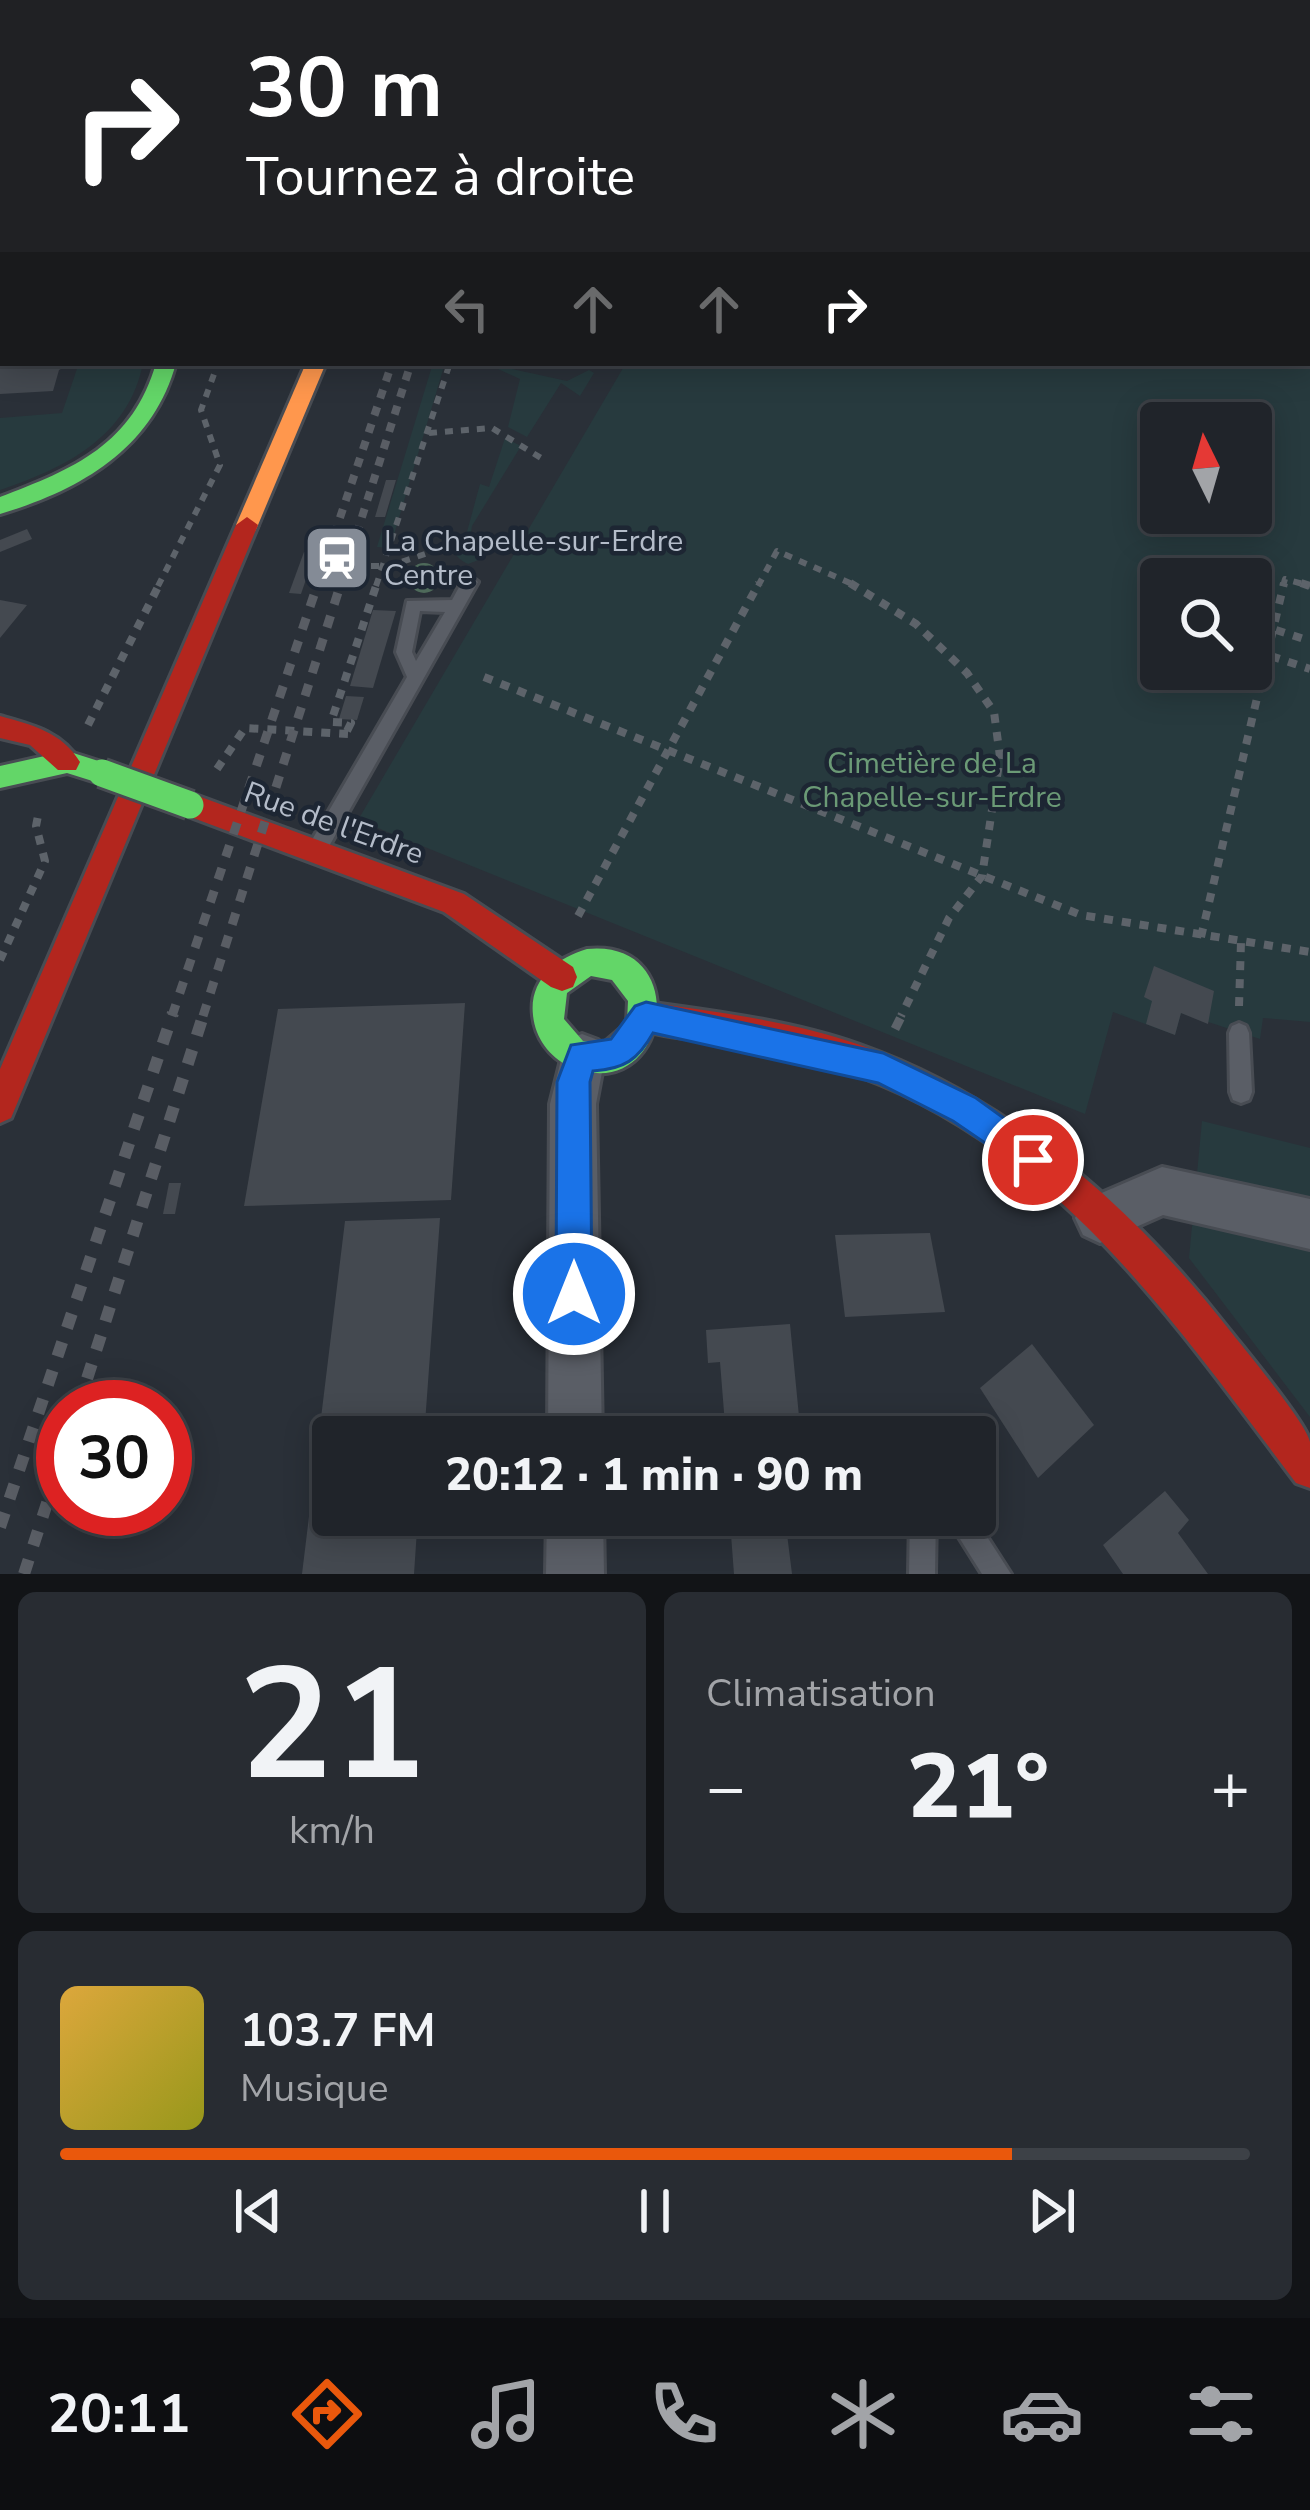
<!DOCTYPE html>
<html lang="fr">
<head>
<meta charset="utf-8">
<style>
  :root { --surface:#20242a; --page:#282c32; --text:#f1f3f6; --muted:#a2a4a8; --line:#3d4147; --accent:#ea580c }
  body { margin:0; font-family:"Nunito Sans",sans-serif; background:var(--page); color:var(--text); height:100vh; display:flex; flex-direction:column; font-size:45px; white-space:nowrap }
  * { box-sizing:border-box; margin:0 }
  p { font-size:39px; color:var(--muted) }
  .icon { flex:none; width:66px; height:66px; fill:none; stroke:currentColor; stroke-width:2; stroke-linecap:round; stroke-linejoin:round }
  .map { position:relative; height:1574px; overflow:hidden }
  .panel { display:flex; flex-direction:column; gap:18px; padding:18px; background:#121417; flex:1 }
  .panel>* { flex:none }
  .guide { position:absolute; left:0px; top:0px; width:1311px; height:366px; box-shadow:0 6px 30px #0003,0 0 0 3px var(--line); background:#202124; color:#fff; overflow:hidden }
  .needle { width:78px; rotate:355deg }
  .buttons { position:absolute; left:1140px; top:402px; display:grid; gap:24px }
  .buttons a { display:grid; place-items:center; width:132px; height:132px; border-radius:12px; background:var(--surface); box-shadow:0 6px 30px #0003,0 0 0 3px var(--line); font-size:60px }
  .speed { position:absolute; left:36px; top:1380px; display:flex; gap:24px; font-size:60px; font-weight:700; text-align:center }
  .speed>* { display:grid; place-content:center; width:156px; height:156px; border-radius:50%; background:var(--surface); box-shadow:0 6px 30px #0003,0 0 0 3px var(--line); line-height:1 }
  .speed .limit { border:18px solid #d22; background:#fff; color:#111 }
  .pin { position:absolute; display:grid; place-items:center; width:102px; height:102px; color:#fff; margin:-51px; border:6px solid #fff; border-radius:50%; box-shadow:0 3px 12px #0007 }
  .me { position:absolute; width:132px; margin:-66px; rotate:0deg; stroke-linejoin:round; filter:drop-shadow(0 0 9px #0008) }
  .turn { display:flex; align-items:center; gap:42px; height:252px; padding:0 48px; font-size:54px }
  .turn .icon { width:156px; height:156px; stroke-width:2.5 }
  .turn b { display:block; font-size:84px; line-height:102px }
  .lanes { display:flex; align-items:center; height:114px; padding:0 48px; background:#0003; justify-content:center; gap:60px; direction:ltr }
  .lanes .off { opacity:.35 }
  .big { font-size:90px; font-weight:800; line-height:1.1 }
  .panel .widget { flex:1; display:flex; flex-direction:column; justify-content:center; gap:18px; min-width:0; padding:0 42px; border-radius:18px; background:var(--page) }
  .panel .dial { align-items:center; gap:0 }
  .dial b { font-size:156px; line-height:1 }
  .song { display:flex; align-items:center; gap:36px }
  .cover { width:144px; height:144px; border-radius:18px; background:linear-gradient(135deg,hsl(40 70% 55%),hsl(60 70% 35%)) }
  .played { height:12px; border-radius:6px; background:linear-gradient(90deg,var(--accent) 80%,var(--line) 80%) }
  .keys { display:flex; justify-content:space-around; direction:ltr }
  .heat { display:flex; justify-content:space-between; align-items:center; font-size:66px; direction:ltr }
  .panel .tiles { flex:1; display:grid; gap:18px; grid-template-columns:1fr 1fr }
  .widget:last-child { grid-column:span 2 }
  .trip { position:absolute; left:312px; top:1416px; width:684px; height:120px; border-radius:12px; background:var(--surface); box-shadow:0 6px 30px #0003,0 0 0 3px var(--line); font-weight:800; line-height:120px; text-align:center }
  .tabs { display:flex; height:192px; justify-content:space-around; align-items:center; background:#0d0e11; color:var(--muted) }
  .tabs .icon { width:84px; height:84px }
  .tabs .on { color:var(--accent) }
  .tabs b { font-size:54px; color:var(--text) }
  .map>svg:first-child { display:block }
  .green { fill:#273a3e; fill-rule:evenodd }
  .building { fill:#444950 }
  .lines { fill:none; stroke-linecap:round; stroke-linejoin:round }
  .lane-casing { stroke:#484c53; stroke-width:6 }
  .street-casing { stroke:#484c53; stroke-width:6 }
  .fast-casing { stroke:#484c53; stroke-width:6 }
  .slow-casing { stroke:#484c53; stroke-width:6 }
  .jam-casing { stroke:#484c53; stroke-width:6 }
  .path-far2 { stroke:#5d636a; stroke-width:6; stroke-dasharray:8 8; stroke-linecap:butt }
  .path-far1 { stroke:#5d636a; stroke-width:8; stroke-dasharray:9 9; stroke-linecap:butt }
  .path { stroke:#5d636a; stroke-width:9; stroke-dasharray:12 12; stroke-linecap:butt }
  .lane { fill:#5a5e66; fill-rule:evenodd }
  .street { fill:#5a5e66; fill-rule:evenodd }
  .fast { fill:#63d668; fill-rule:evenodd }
  .slow { fill:#ff974d; fill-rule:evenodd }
  .jam { fill:#b3261e; fill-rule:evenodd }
  .rail-far2 { stroke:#595d64; stroke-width:8; stroke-dasharray:9 9; stroke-linecap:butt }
  .rail-far1 { stroke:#595d64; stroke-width:9; stroke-dasharray:12 12; stroke-linecap:butt }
  .rail { stroke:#595d64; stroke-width:12; stroke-dasharray:15 15; stroke-linecap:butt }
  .fast-bridge-casing { stroke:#484c53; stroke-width:33; stroke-linecap:butt }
  .fast-bridge { stroke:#63d668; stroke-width:27 }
  .tree { fill:#4e6a5a }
  .route { fill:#1a73e8; stroke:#114b97; stroke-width:3 }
  .labels { text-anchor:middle; stroke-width:9; stroke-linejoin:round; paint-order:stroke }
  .poi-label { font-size:30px; fill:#b4bcc9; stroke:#1d2633; text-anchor:start }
  .park-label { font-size:30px; fill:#6b9a76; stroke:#1d2633 }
  .street-label { font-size:30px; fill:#b4bcc9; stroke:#1d2633 }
</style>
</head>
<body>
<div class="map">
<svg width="1310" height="1574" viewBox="0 0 1310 1574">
  <rect width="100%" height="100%" fill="#2a3038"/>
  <g class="green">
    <path d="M551,0H1310V1022L1263,1018L1260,1039L1181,1013L1175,1035L1113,1012L1085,1114L358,820L626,363H1308V3ZM1161,423H1251V513H1161ZM1161,579H1251V669H1161Z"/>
    <path d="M79,363H143C129,436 66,468 0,490V418L62,413Z"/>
    <path d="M433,363H445L390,548L377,547Z"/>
    <path d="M500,363H521L512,369L567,381L589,370L594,373L580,396L561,383L527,437L508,427L520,379L496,368Z"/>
    <path d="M505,438L521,446L472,526L469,546L481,559L468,564C458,559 450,552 454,540L464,543L480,484L489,487Z"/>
    <path d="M1202,1121L1310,1148V1417L1189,1258Z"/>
  </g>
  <g class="building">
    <path d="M0,363H71L59,370L53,391L0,394Z"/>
    <path d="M386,480H396L385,517H375Z"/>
    <path d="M27,529L32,539L0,552V540Z"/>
    <path d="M304,552L315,553L301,594L289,593Z"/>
    <path d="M0,600L27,605L0,638Z"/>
    <path d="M373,610L396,611L373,688L350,686Z"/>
    <path d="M346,696L364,697L357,720L339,719Z"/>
    <path d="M1154,966L1214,991L1208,1024L1181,1013L1175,1035L1146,1024L1152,1001L1144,997Z"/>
    <path d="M465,1003L451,1200L244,1206L278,1009Z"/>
    <path d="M169,1183H181L175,1214H163Z"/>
    <path d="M440,1218L424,1437H333V1515H418L414,1574H302L345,1221Z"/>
    <path d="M930,1233L945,1312L845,1317L835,1235Z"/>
    <path d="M790,1324L801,1437H726L720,1362L708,1363L706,1330Z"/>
    <path d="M1032,1344L1094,1425L1038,1478L980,1388Z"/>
    <path d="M1165,1491L1189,1520L1178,1533L1208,1574H1123L1103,1545Z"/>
    <path d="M785,1518L792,1574H734L730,1521Z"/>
  </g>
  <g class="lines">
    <g class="lane-casing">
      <g id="lane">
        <path d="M470,576L478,582L323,857L316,859L309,857L307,851L309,845L407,677L396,652L407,601L452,600L464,578ZM420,611L445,612L416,661L412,652Z"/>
        <path d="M1239,1023L1246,1026L1249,1033L1252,1092L1249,1100L1241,1103L1233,1100L1230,1092L1229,1033L1232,1026Z"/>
        <path d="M910,1515H936L935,1574H909Z"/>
        <path d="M945,1515H973L1011,1574H982Z"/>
      </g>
    </g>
    <g class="street-casing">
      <g id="street">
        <rect x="0" y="291" width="3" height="16"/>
        <path d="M582,1034L598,1040L605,1056L596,1104L602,1437H548L550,1104L566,1040Z"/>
        <path d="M1162,1167L1310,1199V1249L1163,1215L1100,1243L1083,1235L1075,1218L1083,1201Z"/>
        <path d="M547,1515H603L604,1574H546Z"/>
      </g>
    </g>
    <g class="fast-casing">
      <g id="fast">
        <path d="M156,363H176C153,448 81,490 0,514V497C74,469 133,444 156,363Z"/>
        <path d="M67,751L111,765L115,773L111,781L102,784L67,773L0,788V766Z"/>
        <path d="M587,949C696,938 668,1110 569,1066C549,1057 535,1037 533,1015C529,980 556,958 587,949ZM591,976L612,980L628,1001L627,1023L605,1042L583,1041L564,1019L567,993Z"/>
      </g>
    </g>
    <g class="slow-casing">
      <path id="slow" d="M306,363H326L258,525L255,531H239L236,525Z"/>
    </g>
    <g class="jam-casing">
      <g id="jam">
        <path d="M283,0H297L298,3H284Z"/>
        <path d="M247,517L258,525L11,1118L0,1123V1069L236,525Z"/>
        <path d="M0,716C32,725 62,732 80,762L76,770H58L30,745L0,738Z"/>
        <path d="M190,793L464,894L573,967L577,977L573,987L562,991L551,987L444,912L180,813L176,805L180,797Z"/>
        <path d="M646,1002C718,1012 792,1021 860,1045C1010,1098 1134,1208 1231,1332C1246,1351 1307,1424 1310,1442C1310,1457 1310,1474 1310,1488L1296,1483C1175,1323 1056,1148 859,1076C813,1059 764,1050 716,1042C690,1038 660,1037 635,1027L631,1017L635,1007Z"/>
      </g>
    </g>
    <g class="path-far2">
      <path d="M429,433L492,428L546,461"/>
      <path d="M371,566H389L437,550"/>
      <path d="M158,586L220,465L201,410L218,363"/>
      <path d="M376,586L450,363"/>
      <path d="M758,586L777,551L857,586"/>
      <path d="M1283,586L1285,579L1310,586"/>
    </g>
    <g class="path-far1">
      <path d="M850,583L916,624L967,673L994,712L1000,757L982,876L949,918L901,1016"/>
      <path d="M1301,583L1310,586"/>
      <path d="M1276,630L1310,641"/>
      <path d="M1271,656L1310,669"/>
      <path d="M484,677L1081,915L1310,952"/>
      <path d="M88,725L160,583"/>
      <path d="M347,731L351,723L331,722L377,583"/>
      <path d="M217,769L245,728L348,734"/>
      <path d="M578,916L759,583"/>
      <path d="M1201,937L1284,583"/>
      <path d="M0,960L45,861L36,826L39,811"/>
      <path d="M1239,1006L1241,942"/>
    </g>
    <path class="path" d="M895,1029L903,1013"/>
    <use href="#lane" class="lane"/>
    <use href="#street" class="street"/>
    <use href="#fast" class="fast"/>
    <use href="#slow" class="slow"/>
    <use href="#jam" class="jam"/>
    <g class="rail-far2">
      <path d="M317,586L392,363"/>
      <path d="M340,586L411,363"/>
    </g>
    <g class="rail-far1">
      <path d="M172,1016L318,583"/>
      <path d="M203,1016L341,583"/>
    </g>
    <g class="rail">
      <path d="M78,1407L204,1013"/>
      <path d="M0,1527L173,1013"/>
      <path d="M24,1574L63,1454"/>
    </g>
    <g class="fast-bridge-casing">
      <path id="fast-bridge" d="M102,773L190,805"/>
    </g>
    <use href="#fast-bridge" class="fast-bridge"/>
  </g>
  <circle class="tree" cx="424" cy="578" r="15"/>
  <path class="route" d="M646,1002L883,1053L976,1098L1045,1148L1050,1160L1045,1171L1033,1176L953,1121L878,1083L653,1033C638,1060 624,1069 593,1071L590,1082L592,1294L587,1307L574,1312L561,1307L556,1294L557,1082L571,1045L611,1039L635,1006Z"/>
  <defs>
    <g id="station-square" transform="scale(3.45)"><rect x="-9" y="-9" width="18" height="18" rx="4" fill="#848b96" stroke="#1d2633"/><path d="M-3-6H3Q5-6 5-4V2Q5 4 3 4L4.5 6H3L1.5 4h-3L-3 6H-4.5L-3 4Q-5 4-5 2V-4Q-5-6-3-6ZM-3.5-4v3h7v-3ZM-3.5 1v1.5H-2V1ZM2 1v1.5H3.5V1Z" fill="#fff"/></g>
  </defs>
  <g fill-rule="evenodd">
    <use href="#station-square" x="337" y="558"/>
  </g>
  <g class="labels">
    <g class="poi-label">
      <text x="384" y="551">La Chapelle-sur-Erdre<tspan x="384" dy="34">Centre</tspan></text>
    </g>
    <g class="park-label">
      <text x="932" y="773">Cimetière de La<tspan x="932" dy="34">Chapelle-sur-Erdre</tspan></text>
    </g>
    <g class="street-label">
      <text transform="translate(334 823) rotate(20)" y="10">Rue de l'Erdre</text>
    </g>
  </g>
</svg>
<div class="buttons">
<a><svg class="needle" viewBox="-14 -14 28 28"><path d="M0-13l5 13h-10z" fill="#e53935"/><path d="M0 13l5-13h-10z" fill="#a2a4a8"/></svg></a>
<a><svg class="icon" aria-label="search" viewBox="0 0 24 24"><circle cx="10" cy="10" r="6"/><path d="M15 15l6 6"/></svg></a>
</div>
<div class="speed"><div class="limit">30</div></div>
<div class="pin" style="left:1033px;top:1160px;background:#d93025"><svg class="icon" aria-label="arrive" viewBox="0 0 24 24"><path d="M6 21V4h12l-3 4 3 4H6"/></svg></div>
<svg class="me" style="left:574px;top:1294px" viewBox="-20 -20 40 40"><circle r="17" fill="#1a73e8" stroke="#fff" stroke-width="3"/><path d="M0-11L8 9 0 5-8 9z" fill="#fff"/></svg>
<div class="trip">20:12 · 1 min · 90 m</div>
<div class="guide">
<div class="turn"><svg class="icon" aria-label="right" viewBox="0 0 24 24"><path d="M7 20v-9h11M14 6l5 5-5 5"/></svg><div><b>30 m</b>Tournez à droite</div></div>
<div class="lanes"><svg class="icon off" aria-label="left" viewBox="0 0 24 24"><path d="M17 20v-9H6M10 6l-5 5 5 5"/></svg><svg class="icon off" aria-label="ahead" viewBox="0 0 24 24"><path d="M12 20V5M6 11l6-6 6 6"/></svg><svg class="icon off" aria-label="ahead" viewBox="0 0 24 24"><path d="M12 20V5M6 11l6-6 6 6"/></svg><svg class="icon" aria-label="right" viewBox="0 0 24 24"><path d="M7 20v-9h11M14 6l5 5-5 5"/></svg></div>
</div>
</div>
<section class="panel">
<div class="tiles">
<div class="widget dial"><b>21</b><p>km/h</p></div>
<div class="widget"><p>Climatisation</p>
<div class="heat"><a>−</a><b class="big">21°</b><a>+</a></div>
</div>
<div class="widget">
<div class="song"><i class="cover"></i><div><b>103.7 FM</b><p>Musique</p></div></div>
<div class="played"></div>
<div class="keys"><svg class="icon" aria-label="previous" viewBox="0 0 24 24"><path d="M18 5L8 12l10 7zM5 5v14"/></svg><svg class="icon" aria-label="pause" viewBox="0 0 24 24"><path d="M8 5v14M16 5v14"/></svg><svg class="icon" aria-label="next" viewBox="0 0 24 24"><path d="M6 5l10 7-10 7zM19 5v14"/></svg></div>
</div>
</div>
</section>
<nav class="tabs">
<b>20:11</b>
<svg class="icon on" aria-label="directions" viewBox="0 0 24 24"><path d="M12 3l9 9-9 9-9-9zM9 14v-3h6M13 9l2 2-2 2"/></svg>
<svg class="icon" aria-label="music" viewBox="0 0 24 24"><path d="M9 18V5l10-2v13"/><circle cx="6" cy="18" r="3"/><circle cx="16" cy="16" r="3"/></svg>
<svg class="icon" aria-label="phone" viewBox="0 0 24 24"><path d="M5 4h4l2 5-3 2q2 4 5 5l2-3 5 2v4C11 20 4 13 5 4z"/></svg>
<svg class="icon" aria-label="climate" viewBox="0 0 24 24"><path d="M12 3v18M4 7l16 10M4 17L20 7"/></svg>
<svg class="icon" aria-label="car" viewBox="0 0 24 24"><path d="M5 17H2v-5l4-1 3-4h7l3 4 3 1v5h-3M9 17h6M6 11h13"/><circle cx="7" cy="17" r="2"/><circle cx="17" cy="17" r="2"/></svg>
<svg class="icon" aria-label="filters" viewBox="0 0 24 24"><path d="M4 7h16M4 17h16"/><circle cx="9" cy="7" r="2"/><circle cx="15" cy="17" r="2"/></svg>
</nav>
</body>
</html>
